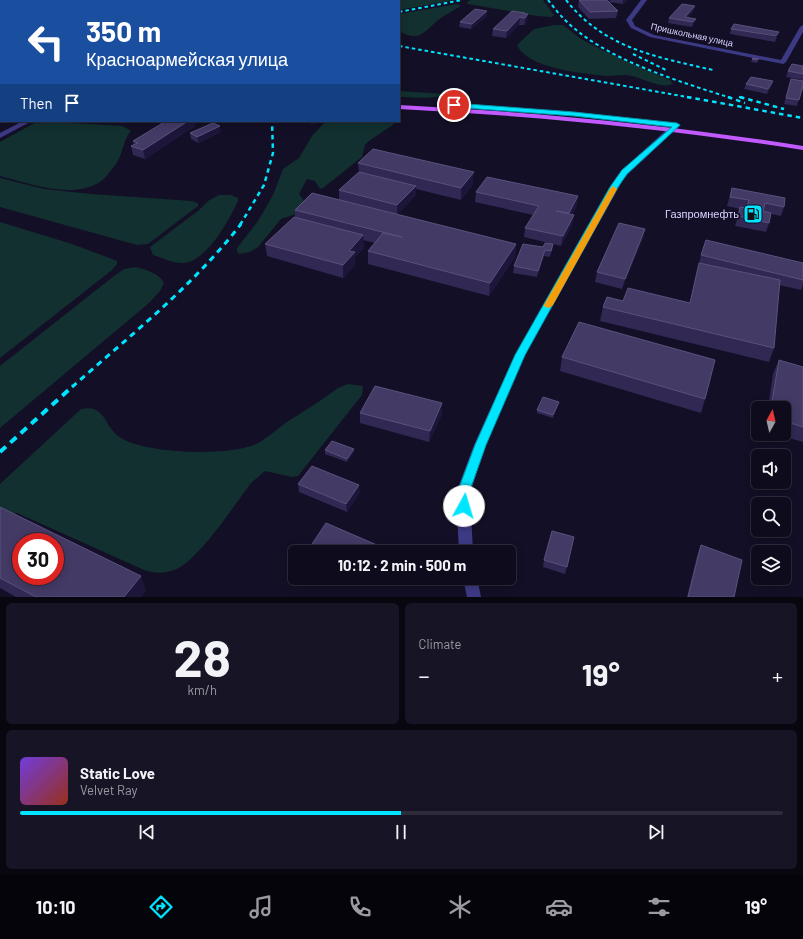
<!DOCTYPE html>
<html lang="en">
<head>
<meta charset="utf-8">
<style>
  :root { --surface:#0e0b1c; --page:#171425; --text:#f1f3f6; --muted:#9b9ba3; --line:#2e2b3b; --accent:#00e5ff }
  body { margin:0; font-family:Barlow,sans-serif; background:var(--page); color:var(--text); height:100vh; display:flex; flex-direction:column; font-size:15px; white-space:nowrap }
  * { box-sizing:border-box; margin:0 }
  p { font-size:13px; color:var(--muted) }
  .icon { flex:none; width:22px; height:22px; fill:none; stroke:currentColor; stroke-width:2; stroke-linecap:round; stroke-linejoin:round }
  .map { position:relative; height:597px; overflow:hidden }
  .sheet { display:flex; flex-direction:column; gap:6px; padding:6px; background:#08060f; flex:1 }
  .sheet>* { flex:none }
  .guide { position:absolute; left:0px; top:0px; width:400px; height:122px; box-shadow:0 2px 10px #0003,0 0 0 1px var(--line); background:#1a4fa0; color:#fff; overflow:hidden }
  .needle { width:26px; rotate:8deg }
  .tools { position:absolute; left:751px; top:401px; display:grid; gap:8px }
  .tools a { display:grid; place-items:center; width:40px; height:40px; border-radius:6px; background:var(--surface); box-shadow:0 2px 10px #0003,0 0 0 1px var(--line); font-size:20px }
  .speed { position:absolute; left:12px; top:533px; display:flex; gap:8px; font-size:20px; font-weight:700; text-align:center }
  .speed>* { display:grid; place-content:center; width:52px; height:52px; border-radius:50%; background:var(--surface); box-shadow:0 2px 10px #0003,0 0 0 1px var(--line); line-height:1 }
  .speed .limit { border:6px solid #d22; background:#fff; color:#111 }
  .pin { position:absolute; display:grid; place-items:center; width:34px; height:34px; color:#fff; margin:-17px; border:2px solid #fff; border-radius:50%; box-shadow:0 1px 4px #0007 }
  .me { position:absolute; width:44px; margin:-22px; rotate:6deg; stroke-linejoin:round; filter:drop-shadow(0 0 3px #0008) }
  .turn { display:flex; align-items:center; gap:14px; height:84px; padding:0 20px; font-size:18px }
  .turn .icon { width:52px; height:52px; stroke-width:2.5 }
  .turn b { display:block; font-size:28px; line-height:34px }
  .then { display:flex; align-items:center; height:38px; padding:0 20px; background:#0003; gap:8px; font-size:15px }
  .big { font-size:30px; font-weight:700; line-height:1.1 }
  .sheet .tile { flex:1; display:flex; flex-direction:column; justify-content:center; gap:6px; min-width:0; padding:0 14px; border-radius:6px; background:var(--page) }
  .sheet .dial { align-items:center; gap:0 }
  .dial b { font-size:52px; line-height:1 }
  .song { display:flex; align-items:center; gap:12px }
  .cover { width:48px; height:48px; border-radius:6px; background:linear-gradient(135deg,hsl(260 70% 55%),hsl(10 70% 35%)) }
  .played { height:4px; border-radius:2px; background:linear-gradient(90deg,var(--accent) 50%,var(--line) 50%) }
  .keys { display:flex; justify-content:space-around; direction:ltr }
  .heat { display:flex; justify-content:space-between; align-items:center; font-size:22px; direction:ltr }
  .sheet .tiles { flex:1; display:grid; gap:6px; grid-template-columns:1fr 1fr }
  .tile:last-child { grid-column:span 2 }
  .trip { position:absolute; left:288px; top:545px; width:228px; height:40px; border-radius:6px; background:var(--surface); box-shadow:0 2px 10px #0003,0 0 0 1px var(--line); font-weight:700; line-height:40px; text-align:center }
  .tabs { display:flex; height:64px; justify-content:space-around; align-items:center; background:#06040b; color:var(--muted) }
  .tabs .icon { width:28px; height:28px }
  .tabs .selected { color:var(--accent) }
  .tabs b { font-size:18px; color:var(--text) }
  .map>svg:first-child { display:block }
  .green { fill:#12302f }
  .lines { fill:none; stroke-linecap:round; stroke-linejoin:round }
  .minor { fill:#3d3a85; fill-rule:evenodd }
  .major { fill:#c25bff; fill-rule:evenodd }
  .rail-far3 { stroke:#00e5ff; stroke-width:2; stroke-dasharray:3.5 3; stroke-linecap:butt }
  .rail-far2 { stroke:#00e5ff; stroke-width:2.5; stroke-dasharray:4.5 4; stroke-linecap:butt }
  .rail-far1 { stroke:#00e5ff; stroke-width:3; stroke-dasharray:6 5; stroke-linecap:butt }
  .rail { stroke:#00e5ff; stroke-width:4; stroke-dasharray:8 6; stroke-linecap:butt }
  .wall { fill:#312854 }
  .shaded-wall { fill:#1d163a }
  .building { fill:#433a66; stroke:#5a527e; fill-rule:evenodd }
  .route { fill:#00e5ff; stroke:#0095a6 }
  .slow { fill:#f59e0b }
  .labels { text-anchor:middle; stroke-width:4; stroke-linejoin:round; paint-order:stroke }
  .far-street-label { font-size:9px; fill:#d9d4ff; stroke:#130f26 }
  .poi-label { font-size:11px; fill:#d9d4ff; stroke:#130f26; text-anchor:end }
</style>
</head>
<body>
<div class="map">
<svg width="803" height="597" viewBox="0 0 803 597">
  <rect width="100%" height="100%" fill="#130f26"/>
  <g class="green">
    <path d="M358,0H456L399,10V1H356Z"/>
    <path d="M471,0H543L554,15L552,17L537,16L468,4L467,2Z"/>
    <path d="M457,4L461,6C453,11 444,15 437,21C422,34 419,42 399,31V14Z"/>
    <path d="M554,25H563L581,39L602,50L670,80L673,84C661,89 644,79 632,76C624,74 615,76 607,76C584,74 526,68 517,45L534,29Z"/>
    <path d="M399,91L445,94C437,100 410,97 399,97Z"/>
    <path d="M38,121L123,126L131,131C123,140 123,154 116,164C111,170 106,178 100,182C71,200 29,183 0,176V142Z"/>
    <path d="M326,121H393L394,124L369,141L365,145L362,157L323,188L320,189L315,181L307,179L299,194L304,201L296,214L281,219L258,247L250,252L239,254L237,251V248L258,221L273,195L283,169L299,158L312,136Z"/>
    <path d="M0,178L44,189L91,194L192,201L198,203V206L148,244L137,245L0,207Z"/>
    <path d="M219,195H231L238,198V201C229,220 210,255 189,262C178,266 163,258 153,255L150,247L199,210L208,201Z"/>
    <path d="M0,222L72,244L112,259L117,261V264L112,270L0,358Z"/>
    <path d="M136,267C146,270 159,273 164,283L160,291L149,303L0,428V366L114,276L124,269Z"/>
    <path d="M348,384L363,386L362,395L298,476L292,477L265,471L251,483C235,504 197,563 174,570C163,574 154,573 144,570L17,513L9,514L0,518V484L81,409C107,404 103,427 121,438C147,454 231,457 258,443C269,437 279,427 290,420C306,410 322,400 338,388Z"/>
  </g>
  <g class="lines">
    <g class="minor">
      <path d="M641,0H647L632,20L635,26L654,35L781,60L800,27L803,25V32L786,62L783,64L650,37L631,28L626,20Z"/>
      <path d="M23,121H32L0,138V133Z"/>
      <path d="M674,123L681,125L628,174L623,180L525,355L486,445L470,493L473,552H459L456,493L474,445L515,355L616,178L622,170Z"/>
      <path d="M463,578H477L481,597H467Z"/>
    </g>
    <g class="major">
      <rect x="0" y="99" width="1" height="4"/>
      <path d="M399,105C535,112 669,125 803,146V150C669,129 535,116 399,109Z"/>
    </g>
    <g class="rail-far3">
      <path d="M20,0L29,1"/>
      <path d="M41,0L48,1"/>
      <path d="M63,0L68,1"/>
      <path d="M548,0C553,6 558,13 564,19C603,59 678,81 731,98"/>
      <path d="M566,0C604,48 656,57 713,70"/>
      <path d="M399,12L462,0"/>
      <path d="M399,46L693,98"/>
      <path d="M633,54L668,71"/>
      <path d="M739,97L744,98"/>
    </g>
    <g class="rail-far2">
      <path d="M687,97L803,118"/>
      <path d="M728,97L745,103"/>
      <path d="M740,97L784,109"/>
      <path d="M240,225L264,185L273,153L272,121"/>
    </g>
    <path class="rail-far1" d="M72,387C131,335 193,286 241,224"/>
    <path class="rail" d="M0,452L73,386"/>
  </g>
  <g class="wall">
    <path d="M125,0H186V1H133Z"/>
    <path d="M579,0L618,11L616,18L589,19L578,7Z"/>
    <path d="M610,0H627L623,4L609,2Z"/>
    <path d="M694,11L688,17L694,24L692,27L668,23L669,18Z"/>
    <path d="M525,13L527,22L524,25H519L506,38L492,36L493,29Z"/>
    <path d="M487,16L471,29L459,27L460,22Z"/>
    <rect x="0" y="28" width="1" height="29"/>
    <path d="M731,29L777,37L775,42L730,34Z"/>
    <path d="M753,58L758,61L757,63L751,62L752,59Z"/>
    <path d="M803,66V80L786,77L788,71Z"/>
    <path d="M791,79L803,81V91L801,90L797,106L784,104Z"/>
    <path d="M773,81L771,87L767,94L744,89L746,84Z"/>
    <path d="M152,121H194L195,126L145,159L133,155L131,146L134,145L133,141L165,122Z"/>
    <path d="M308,121H321L312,124Z"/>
    <path d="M221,132L198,143L191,139L190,133Z"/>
    <path d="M358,163L473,184L461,200L416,189V195L397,215L516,244L515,257L489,296L368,264V251L375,243L363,240L364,248L355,257V265L343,278L267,256L265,244L295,217V210L367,207L339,200V190L359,172Z"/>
    <path d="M732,188L784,207L781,216L771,214L769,223L766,232L735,226L740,209L727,206Z"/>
    <path d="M476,192L577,206L572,214L574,215L572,225L561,246L524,237L525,228L533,215L475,202Z"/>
    <path d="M645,229L643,238L622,289L595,282L597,272Z"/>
    <path d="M553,244L552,251L550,257L544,256L537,277L513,273L514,266L543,247Z"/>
    <path d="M701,255L803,280V284L801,290L779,285L774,348L769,362L600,321L603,307L623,301L690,303Z"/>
    <path d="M562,357L705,399L701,413L560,371Z"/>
    <path d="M779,360L803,367V442L775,434H784V408H768L773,374Z"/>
    <path d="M442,403V414L429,442L360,423V413Z"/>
    <path d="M558,406L553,418L537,413V410Z"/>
    <path d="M354,449V452L347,462L325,454V450Z"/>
    <path d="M298,484L360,492L347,512L299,492Z"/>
    <path d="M0,507L146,590L140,597H16L0,588Z"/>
    <path d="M574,537L565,574L543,567L544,560Z"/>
    <path d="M312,544L377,545V552H314L312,551Z"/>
    <path d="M701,545L734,597H687L697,556Z"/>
  </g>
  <g class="shaded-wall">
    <rect x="178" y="0" width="8" height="1"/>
    <path d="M623,0H627L623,4Z"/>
    <path d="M695,6L694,11L685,21V17Z"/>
    <path d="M487,11V16L471,29L472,24Z"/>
    <path d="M528,14L527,22L524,25L525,18Z"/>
    <path d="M520,17L519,25L506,38L507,31Z"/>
    <path d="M696,19L694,24L692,27L693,22Z"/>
    <path d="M773,81L771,87L767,94L768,89Z"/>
    <path d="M188,121H194L195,126L145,159L143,150Z"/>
    <path d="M312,121H321L312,124Z"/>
    <path d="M220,126L221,132L198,143L197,137Z"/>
    <path d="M474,172L473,184L461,200V188Z"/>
    <path d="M416,186V195L397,215V205Z"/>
    <path d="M578,196L577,206L567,222L569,213Z"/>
    <path d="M574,215L572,225L561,246L563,236Z"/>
    <path d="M645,229L643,238L622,289L625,279Z"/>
    <path d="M363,235L364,248L355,257V265L343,278V265L349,251Z"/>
    <path d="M516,244L515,257L489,296L490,283Z"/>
    <path d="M553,244L552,251L550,257L551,251Z"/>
    <path d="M545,250L544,256L537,277L538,271Z"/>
    <path d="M559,402L558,406L553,418V415Z"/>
    <path d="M442,403V414L429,442L430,431Z"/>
    <path d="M354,449V452L347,462V459Z"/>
    <path d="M359,485L360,492L347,512L346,504Z"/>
    <path d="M377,545V552H373Z"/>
    <path d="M141,576L146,590L140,597H124Z"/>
  </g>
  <g class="building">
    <path d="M579,0H607L618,11L590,12Z"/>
    <path d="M682,4L695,6L685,17L696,19L693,22L669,18Z"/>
    <path d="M475,9L487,11L472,24L460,22Z"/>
    <path d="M512,11L525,13L524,14H528L525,18L520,17L507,31L493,29Z"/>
    <path d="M734,24L779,32L776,36L731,29Z"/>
    <rect x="0" y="28" width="1" height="19"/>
    <path d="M753,58L759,59L757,60L752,59Z"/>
    <path d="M792,64L803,66V74L788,71Z"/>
    <path d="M751,77L773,81L768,89L746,84Z"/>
    <path d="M791,79L803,81V85L799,100L786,98Z"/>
    <path d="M166,121H188L143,150L131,146L138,143L133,141Z"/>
    <path d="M213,123L220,126L197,137L190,133Z"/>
    <path d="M373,149L474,172L461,188L358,163Z"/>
    <path d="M359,172L416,186L397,205L339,190Z"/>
    <path d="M487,177L578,196L569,213L556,211L574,215L563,236L525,228L539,206L476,192Z"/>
    <path d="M732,188L785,198L784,207L765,203L763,211L771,213L769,223L738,216L740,207L747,208L749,200L730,197Z"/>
    <path d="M312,193L516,244L490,283L368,251L383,233L402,237L295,210Z"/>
    <path d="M294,217L363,235L349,251L355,252L343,265L265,244Z"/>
    <path d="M619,223L645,229L625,279L597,272Z"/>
    <path d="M706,240L803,263V280L701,255Z"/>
    <path d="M545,243L553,244L551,251L545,250L538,271L514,266L523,244L543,247Z"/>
    <path d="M699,263L780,280L774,348L603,307L607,297L623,301L628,288L690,303Z"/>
    <path d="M579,322L715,360L705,399L562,357Z"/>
    <path d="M779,360L803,367V427L784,421V408H771Z"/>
    <path d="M375,386L442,403L430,431L360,413Z"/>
    <path d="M543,397L559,402L553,415L537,410Z"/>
    <path d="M332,441L354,449L347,459L325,450Z"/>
    <path d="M312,466L359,485L346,504L298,484Z"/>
    <path d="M0,507L141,576L124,597H36L0,578ZM21,542H55V576H21Z"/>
    <path d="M326,523L377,545L373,552H330L312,544Z"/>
    <path d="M552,531L574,537L567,567L544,560Z"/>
    <path d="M701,545L742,560L734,597H688Z"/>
  </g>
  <path class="route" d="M454,103L574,112L677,123L680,125L627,174L618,187L525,355L486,445L469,493L470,506L468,509L464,511L459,509L457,493L475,445L515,355L610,187L622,170L672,127L574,116L451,107V104Z"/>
  <path class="slow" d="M613,186L617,189L553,305L549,308L545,307L544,305L610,189Z"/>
  <defs>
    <g id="fuel-square" transform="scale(1)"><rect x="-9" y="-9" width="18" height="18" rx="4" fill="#00e5ff" stroke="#130f26"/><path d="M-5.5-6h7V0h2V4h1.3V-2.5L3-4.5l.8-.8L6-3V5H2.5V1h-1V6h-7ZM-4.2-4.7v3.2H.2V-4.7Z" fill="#111"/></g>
  </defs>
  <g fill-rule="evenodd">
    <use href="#fuel-square" x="753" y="214"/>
  </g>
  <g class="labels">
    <g class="far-street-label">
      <text transform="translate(692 35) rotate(12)" y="3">Пришкольная улица</text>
    </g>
    <g class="poi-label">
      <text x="739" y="218">Газпромнефть</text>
    </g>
  </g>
</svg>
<div class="tools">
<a><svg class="needle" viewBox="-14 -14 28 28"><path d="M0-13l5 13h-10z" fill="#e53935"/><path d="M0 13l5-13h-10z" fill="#9b9ba3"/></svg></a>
<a><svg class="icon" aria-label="sound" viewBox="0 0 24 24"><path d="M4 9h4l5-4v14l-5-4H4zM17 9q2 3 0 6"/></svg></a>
<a><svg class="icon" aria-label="search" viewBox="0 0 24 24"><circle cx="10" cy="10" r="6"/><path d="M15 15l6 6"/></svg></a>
<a><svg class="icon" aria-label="layers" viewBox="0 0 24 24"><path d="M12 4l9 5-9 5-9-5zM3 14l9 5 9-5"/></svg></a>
</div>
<div class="speed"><div class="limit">30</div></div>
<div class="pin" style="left:454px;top:105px;background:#d93025"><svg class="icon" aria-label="arrive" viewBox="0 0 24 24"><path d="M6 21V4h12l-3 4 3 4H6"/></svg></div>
<svg class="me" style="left:464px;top:506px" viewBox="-20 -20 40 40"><circle r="19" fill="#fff"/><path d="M0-13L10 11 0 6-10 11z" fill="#00e5ff"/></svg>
<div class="trip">10:12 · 2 min · 500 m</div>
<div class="guide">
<div class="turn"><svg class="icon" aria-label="left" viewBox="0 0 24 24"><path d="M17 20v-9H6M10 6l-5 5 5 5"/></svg><div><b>350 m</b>Красноармейская улица</div></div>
<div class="then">Then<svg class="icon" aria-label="arrive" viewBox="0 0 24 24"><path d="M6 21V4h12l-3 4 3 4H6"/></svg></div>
</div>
</div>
<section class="sheet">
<div class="tiles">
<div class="tile dial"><b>28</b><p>km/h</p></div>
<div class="tile"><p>Climate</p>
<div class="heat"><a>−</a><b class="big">19°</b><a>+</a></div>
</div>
<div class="tile">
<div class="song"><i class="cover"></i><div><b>Static Love</b><p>Velvet Ray</p></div></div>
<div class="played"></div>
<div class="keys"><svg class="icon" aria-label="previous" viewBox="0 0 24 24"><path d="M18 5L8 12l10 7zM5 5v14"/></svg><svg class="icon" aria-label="pause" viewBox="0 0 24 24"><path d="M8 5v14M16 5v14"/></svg><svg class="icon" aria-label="next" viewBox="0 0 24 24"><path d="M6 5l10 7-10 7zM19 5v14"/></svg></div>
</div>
</div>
</section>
<nav class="tabs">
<b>10:10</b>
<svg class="icon selected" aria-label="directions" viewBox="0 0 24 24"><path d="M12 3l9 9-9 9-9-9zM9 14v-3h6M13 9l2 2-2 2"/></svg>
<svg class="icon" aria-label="music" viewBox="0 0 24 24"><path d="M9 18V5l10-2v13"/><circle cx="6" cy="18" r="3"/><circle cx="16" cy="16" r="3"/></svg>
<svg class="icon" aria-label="phone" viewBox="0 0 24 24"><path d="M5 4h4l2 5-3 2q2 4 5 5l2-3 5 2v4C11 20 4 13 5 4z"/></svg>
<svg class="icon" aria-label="climate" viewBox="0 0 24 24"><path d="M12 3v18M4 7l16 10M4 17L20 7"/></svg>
<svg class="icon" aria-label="car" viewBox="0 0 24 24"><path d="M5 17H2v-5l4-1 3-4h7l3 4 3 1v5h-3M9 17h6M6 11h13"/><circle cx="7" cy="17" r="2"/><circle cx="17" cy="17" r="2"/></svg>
<svg class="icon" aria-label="filters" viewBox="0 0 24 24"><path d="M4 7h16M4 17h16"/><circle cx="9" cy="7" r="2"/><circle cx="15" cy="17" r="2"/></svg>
<b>19°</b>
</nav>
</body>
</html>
